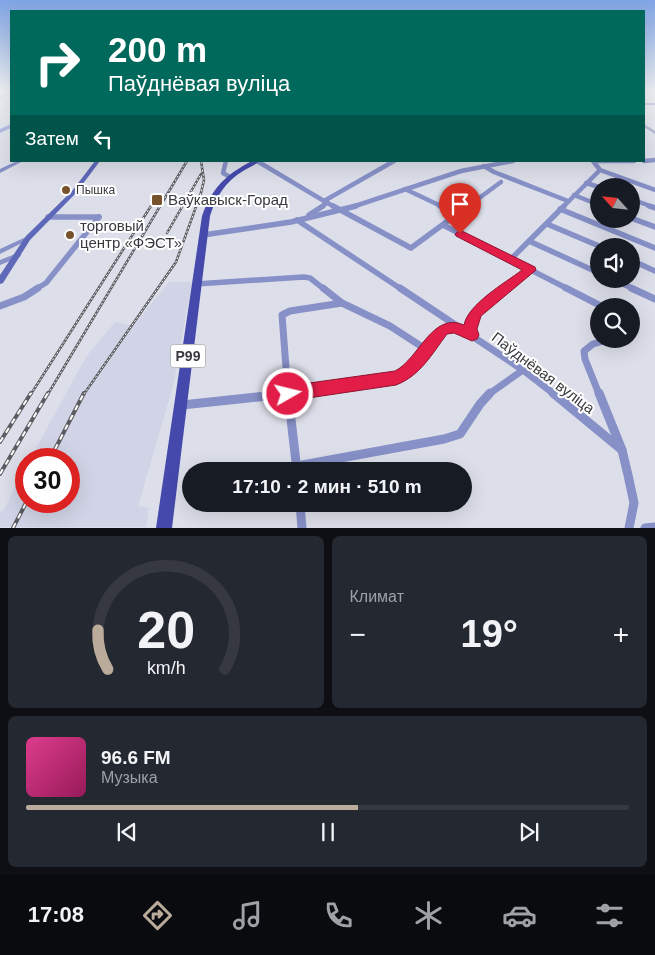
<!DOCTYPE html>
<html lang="ru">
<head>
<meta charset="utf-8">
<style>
  :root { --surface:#171b24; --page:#242831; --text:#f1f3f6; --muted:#9ea1a6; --line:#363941; --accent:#baab9b }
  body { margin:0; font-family:Helvetica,sans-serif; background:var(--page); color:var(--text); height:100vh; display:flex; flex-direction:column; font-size:19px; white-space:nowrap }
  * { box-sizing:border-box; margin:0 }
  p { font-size:16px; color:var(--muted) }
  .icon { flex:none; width:28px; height:28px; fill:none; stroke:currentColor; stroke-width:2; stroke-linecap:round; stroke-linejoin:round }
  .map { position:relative; height:528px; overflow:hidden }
  .details { display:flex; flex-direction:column; gap:8px; padding:8px; background:#0d0f14; flex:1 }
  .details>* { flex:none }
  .banner { position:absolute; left:10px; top:10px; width:635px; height:152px; border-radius:0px; box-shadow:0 5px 20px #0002; background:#00695c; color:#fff; overflow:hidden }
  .needle { width:32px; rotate:297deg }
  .tools { position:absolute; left:590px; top:178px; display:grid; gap:10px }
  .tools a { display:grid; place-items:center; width:50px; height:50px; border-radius:50%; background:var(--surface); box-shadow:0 5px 20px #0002; font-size:25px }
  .speed { position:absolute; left:15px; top:448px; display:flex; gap:10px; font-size:25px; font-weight:700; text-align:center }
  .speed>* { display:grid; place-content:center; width:65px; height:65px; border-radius:50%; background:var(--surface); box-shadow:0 5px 20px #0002; line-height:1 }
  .speed .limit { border:8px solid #d22; background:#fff; color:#111 }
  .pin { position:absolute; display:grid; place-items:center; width:42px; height:42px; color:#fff; margin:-51px -21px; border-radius:50% 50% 50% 0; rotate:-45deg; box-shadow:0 0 5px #0007 }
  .pin .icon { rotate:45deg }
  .me { position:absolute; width:55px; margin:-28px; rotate:82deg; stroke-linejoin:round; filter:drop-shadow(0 0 4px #0008) }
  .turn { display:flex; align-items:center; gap:18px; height:105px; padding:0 15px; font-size:22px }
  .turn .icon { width:65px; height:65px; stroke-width:2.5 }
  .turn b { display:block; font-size:35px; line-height:42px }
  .then { display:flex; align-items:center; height:48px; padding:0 15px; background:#0003; gap:10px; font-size:19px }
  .big { font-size:38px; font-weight:600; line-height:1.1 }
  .details .card { flex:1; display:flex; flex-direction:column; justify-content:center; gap:8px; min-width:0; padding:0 18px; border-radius:8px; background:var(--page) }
  .details .dial { align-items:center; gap:0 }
  .dial svg { height:130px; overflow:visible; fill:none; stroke:var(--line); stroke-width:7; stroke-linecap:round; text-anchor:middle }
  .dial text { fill:var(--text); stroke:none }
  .song { display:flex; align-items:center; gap:15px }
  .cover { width:60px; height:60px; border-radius:8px; background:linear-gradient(135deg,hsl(330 70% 55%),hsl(330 70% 35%)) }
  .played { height:5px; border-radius:2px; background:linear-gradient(90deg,var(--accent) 55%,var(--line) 55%) }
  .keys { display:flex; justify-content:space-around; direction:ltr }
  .heat { display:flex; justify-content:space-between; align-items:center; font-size:28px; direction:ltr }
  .details .tiles { flex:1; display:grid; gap:8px; grid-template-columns:1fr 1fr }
  .card:last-child { grid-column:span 2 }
  .trip { position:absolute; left:182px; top:462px; width:290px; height:50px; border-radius:25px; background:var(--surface); box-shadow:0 5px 20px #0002; font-weight:600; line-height:50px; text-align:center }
  .menu { display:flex; height:80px; justify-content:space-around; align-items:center; background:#090b0e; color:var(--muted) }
  .menu .icon { width:35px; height:35px }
  .menu .current { color:var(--accent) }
  .menu b { font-size:22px; color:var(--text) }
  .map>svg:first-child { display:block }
  .built { fill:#d0d4e6 }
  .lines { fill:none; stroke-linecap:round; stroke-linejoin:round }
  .river { fill:#828fe1; fill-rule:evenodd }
  .minor-far3 { stroke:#8790c7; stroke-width:4.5 }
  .minor-far2 { stroke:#8790c7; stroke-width:5.5 }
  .minor-far1 { stroke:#8790c7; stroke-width:7 }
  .minor { stroke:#8790c7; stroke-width:9 }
  .tertiary { fill:#8790c7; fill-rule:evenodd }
  .secondary { fill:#5e68b8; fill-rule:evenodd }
  .primary { fill:#4449ab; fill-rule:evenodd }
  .rail-far1-casing { stroke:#5a5c61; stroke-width:2.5 }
  .rail-casing { stroke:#5a5c61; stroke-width:4 }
  .rail-far1 { stroke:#fff; stroke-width:1; stroke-dasharray:2; stroke-linecap:butt }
  .rail { stroke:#fff; stroke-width:2; stroke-dasharray:5.5; stroke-linecap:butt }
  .route { fill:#e11d48; stroke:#92132f }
  .poi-dot { fill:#77532c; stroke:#fff; stroke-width:2 }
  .labels { text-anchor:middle; stroke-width:4; stroke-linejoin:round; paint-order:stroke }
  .far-poi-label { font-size:12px; fill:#393a3e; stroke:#fff; text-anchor:start }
  .shield { fill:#fff; stroke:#747578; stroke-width:1 }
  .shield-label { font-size:14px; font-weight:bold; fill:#393a3e }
  .poi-label { font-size:15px; fill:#393a3e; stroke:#fff; text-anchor:start }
  .street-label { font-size:15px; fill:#393a3e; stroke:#fff }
</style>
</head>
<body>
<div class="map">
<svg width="655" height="528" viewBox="0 0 655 528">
  <rect width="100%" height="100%" fill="#dcdfe9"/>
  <path class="built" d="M169,282H192L173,386L138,506L149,508L146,527H0V511H3L26,466V501H69V459H30L86,357L115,322L133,326Z"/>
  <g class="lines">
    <path class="river" d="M11,124V128L0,133V129Z"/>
    <g class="minor-far3">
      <path d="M226,161L223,173L230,177"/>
      <path d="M257,161L324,201L394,161"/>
      <path d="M593,161L600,170L655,190"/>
      <path d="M595,161H634"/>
      <path d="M644,161L655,160"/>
      <path d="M484,166L494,172L568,201"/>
      <path d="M586,183L599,187"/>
      <path d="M405,189L443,207"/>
      <path d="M574,195L599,205"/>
      <path d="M631,199L653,207"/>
      <path d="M324,201L335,207"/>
      <path d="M321,207L327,203"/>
      <path d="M352,207L461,171L513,161"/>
      <path d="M467,207L501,182"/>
      <path d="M563,207L600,170"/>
    </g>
    <g class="minor-far2">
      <path d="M333,206L411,248L468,206"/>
      <path d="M440,206L457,214"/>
      <path d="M649,206L655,208"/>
      <path d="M560,209L655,248"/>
      <path d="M309,215L323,206"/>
      <path d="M48,217H99"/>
      <path d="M631,218L655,227"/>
      <path d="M297,220L401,289"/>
      <path d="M547,224L599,246"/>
      <path d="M443,225L568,289"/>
      <path d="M203,235L291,222L356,206"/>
      <path d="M529,241L599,273"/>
      <path d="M511,259L564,206"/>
      <path d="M631,260L655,271"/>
      <path d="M611,279L634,289"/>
      <path d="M196,284L304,277L310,278L324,289"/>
      <path d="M36,289L46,283L99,217"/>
      <path d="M506,289L531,270"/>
    </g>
    <g class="minor-far1">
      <path d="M323,288L342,303L390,326L427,350"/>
      <path d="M400,288L523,370L554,394"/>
      <path d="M566,288L601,306"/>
      <path d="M631,288L655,299"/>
      <path d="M0,306L24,297L38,288"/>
      <path d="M472,335C466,312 493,300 508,288"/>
      <path d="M286,394L396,378L416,363L442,330L456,328"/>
      <path d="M288,394L282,315L290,311L342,303"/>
      <path d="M489,394L523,370"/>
      <path d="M599,394L585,359L584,351L593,344L610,339"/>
    </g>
    <g class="minor">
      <path d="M288,393L297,471"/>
      <path d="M553,393L622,450"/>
      <path d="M599,393L622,450L628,475L634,503L629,528"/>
      <path d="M182,405L295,393"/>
      <path d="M297,466L444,439L460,434L480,404L490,393"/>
      <path d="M300,504L302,528"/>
      <path d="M645,528L655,527"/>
    </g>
    <g class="tertiary">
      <path d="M11,92V94L0,98V96Z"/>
      <path d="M644,124L655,131V134L644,127Z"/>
      <path d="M17,161H23L0,173V169Z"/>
      <path d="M28,236L31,238L30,239L0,254V249Z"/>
      <path d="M18,253H20L21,255L20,257L0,265V260Z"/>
    </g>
    <path class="secondary" d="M95,161H100L76,193L30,240L3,283L0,284V275L26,236L72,191Z"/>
    <g class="primary">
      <rect x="644" y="103" width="11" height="2"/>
      <path d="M252,161H260C255,165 248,168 243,171C225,182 216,197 210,216L172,528H156L202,216C212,188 225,175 252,161Z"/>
    </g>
    <g class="rail-far1-casing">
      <g id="rail-far1">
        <path d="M167,233L201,174"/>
        <path d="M31,394L158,195"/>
        <path d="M48,394L187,161"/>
        <path d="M84,394L176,262L201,193L204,180L201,161"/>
      </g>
    </g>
    <g class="rail-casing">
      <g id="rail">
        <path d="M0,442L31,393"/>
        <path d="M50,459L84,393"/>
        <path d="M0,474L48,393"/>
        <path d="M13,528L27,501"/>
      </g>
    </g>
    <use href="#rail-far1" class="rail-far1"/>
    <use href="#rail" class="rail"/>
  </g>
  <linearGradient id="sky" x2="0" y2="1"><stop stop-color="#7fa5e5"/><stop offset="0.55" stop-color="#eff1f5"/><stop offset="1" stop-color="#eff1f5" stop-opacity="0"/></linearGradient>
  <rect width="655" height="166" fill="url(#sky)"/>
  <path class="route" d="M460,230L535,267L536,270L481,316L477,329L479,335L477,339L472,341L454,333L447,334C432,354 420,376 396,385L288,401L282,399L280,394L282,388L288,386L395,371C419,359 432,311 464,325C468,304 505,283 522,270L456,236L455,234Z"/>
  <g class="poi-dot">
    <circle cx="66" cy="190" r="5"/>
    <rect x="151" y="194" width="12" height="12" rx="2.5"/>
    <circle cx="70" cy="235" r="5"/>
  </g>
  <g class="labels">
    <g class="far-poi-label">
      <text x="76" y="194">Пышка</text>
    </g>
    <rect class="shield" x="170.5" y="344.5" width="35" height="23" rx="4"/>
    <g class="shield-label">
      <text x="188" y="361">Р99</text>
    </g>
    <g class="poi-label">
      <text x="168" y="205">Ваўкавыск-Горад</text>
      <text x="80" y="231">торговый<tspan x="80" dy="17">центр «ФЭСТ»</tspan></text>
    </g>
    <g class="street-label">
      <text transform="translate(543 373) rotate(37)" y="5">Паўднёвая вуліца</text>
    </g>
  </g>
</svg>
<div class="tools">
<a><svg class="needle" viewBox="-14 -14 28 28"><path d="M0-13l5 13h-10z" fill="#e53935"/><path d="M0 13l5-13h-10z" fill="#9ea1a6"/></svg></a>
<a><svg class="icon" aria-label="sound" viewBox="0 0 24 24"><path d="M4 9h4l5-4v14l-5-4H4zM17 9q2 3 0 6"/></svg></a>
<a><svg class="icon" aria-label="search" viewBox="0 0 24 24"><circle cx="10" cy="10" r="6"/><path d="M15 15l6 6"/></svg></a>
</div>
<div class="speed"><div class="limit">30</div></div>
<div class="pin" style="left:460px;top:234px;background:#d93025"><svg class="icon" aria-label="arrive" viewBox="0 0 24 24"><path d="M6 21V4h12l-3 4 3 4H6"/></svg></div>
<svg class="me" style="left:288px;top:394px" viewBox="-20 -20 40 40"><circle r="17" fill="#e11d48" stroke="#fff" stroke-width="3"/><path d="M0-11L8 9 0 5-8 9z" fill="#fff"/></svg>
<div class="trip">17:10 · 2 мин · 510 m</div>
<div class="banner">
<div class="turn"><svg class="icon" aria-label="right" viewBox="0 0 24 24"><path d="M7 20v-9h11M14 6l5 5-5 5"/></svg><div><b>200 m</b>Паўднёвая вуліца</div></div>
<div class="then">Затем<svg class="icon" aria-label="left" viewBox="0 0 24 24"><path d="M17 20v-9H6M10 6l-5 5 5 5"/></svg></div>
</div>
</div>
<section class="details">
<div class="tiles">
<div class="card dial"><svg viewBox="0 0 100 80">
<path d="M14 69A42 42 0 1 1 86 69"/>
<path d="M14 69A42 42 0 0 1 8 45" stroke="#baab9b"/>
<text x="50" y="56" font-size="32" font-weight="700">20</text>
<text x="50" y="72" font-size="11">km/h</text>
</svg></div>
<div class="card"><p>Климат</p>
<div class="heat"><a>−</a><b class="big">19°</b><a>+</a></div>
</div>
<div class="card">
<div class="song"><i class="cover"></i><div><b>96.6 FM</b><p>Музыка</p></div></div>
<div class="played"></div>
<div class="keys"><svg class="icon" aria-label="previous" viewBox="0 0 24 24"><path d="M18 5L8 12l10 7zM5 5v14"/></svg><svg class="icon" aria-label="pause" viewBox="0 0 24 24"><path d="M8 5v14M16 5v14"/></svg><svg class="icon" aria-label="next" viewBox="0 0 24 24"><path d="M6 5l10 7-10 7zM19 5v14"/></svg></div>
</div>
</div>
</section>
<nav class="menu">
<b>17:08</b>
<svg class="icon current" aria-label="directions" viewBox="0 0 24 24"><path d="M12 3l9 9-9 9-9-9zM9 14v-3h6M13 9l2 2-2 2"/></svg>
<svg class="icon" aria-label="music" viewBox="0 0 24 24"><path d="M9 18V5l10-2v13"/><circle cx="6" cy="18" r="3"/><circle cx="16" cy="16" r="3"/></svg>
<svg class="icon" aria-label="phone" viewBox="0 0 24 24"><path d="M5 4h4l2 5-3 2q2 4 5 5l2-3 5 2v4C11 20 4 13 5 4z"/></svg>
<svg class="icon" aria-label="climate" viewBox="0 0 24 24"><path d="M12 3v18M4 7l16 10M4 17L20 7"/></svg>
<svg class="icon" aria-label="car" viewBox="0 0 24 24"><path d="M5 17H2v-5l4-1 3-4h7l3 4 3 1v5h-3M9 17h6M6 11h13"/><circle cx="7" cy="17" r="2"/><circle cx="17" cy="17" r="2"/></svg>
<svg class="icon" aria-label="filters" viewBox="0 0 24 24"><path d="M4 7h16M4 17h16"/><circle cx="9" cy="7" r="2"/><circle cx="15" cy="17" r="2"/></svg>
</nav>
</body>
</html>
